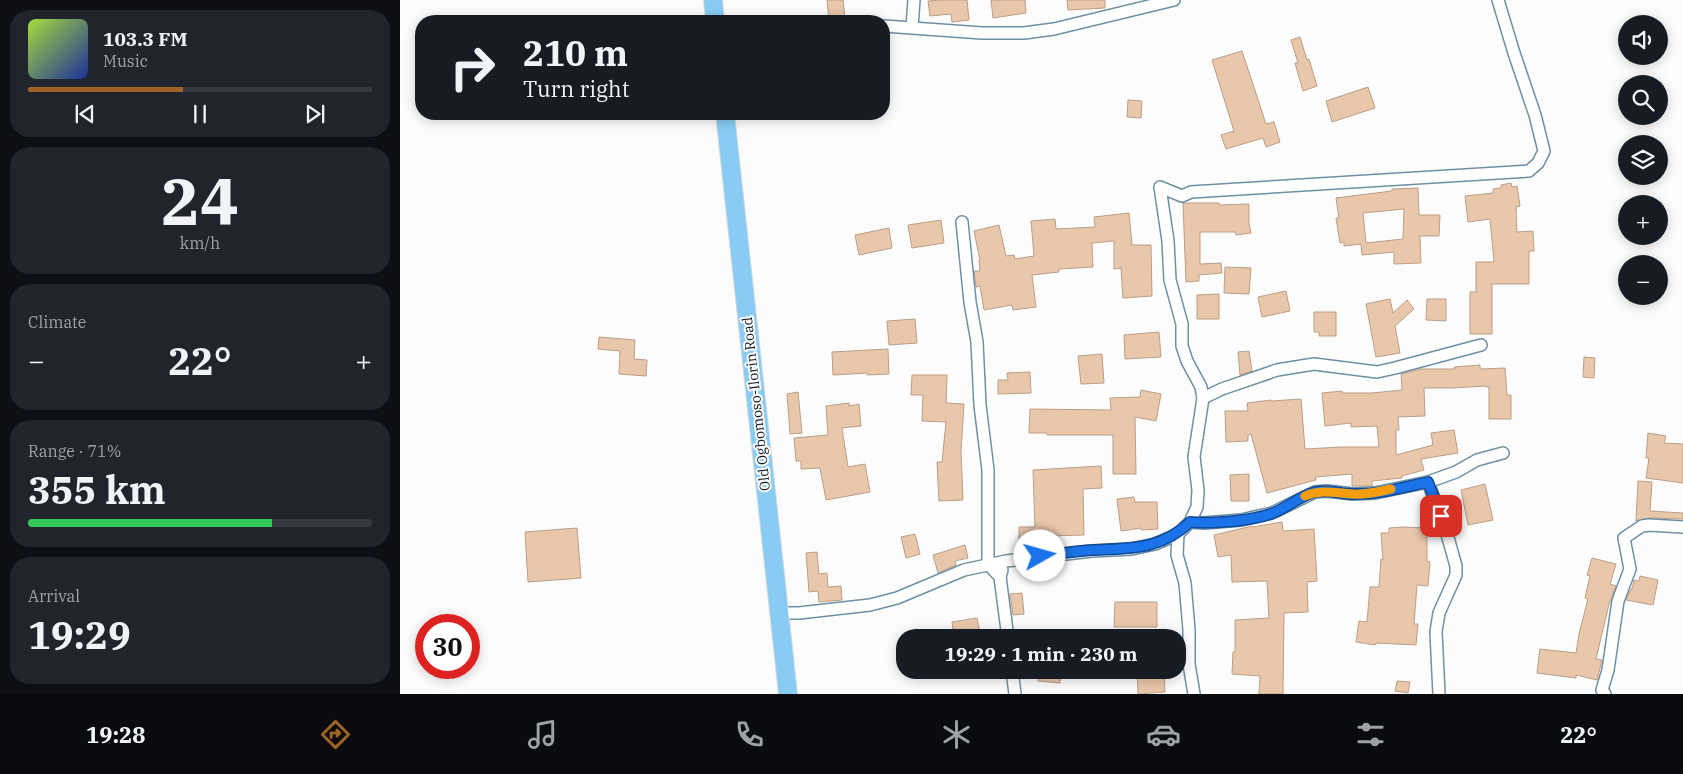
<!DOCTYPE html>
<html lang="en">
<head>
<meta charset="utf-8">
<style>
  :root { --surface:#171b24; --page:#20242c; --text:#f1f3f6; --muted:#9ea1a6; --line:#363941; --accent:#9f6326 }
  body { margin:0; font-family:"IBM Plex Serif",serif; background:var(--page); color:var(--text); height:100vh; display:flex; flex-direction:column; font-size:19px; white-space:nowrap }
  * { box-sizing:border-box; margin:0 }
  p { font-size:16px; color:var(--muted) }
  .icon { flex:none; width:28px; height:28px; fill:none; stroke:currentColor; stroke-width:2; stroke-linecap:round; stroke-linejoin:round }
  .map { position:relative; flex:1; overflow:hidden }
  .details { display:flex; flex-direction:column; gap:10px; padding:10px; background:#0d0f14; width:400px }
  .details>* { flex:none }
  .banner { position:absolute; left:15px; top:15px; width:475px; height:105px; border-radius:20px; box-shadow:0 2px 12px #0003; background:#171b24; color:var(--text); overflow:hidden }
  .fabs { position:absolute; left:1218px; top:15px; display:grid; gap:10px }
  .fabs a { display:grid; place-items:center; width:50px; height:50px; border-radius:50%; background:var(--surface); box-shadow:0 2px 12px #0003; font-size:25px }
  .speed { position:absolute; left:15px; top:614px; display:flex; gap:10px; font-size:25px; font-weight:700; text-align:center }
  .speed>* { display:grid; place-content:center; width:65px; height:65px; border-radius:50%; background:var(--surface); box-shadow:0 2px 12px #0003; line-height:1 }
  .speed .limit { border:8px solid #d22; background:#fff; color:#111 }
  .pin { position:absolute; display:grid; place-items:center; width:42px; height:42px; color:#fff; margin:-21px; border-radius:10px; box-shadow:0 2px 8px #0006 }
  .me { position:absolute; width:55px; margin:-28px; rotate:83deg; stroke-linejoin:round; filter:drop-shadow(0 0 4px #0008) }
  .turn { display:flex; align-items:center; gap:18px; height:105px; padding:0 25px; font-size:22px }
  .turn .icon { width:65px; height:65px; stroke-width:2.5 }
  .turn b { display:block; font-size:35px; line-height:42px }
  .big { font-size:38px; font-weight:700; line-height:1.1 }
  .details .card { flex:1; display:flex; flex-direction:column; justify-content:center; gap:8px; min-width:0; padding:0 18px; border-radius:20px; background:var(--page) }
  .details .dial { align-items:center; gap:0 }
  .dial b { font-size:65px; line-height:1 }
  .song { display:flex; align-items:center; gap:15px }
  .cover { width:60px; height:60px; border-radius:8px; background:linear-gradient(135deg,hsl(80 70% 55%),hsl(230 70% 35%)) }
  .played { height:5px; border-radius:2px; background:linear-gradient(90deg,var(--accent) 45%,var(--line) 45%) }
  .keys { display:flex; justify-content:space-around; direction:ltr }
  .heat { display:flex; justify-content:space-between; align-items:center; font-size:28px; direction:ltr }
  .charge { height:8px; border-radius:4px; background:linear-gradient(90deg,#34c759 71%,var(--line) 0) }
  .trip { position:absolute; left:496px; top:629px; width:290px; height:50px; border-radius:20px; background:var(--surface); box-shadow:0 2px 12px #0003; font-weight:700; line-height:50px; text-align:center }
  .dock { display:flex; height:80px; justify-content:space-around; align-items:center; background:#090b0e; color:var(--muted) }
  .dock .icon { width:35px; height:35px }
  .dock .active { color:var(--accent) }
  .dock b { font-size:22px; color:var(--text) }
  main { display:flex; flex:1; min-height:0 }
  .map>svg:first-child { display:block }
  .building { fill:#e9c7ab; stroke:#bb9e85; fill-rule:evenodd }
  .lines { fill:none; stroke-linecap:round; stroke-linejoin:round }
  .minor-casing { stroke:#6e90a5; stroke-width:14 }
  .trunk-casing { stroke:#d8dadc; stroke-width:20 }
  .minor { stroke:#fff; stroke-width:11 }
  .trunk { stroke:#88ccf4; stroke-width:18 }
  .route-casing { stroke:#114b97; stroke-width:12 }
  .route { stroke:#1a73e8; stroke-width:9 }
  .slow { stroke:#f59e0b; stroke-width:9 }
  .labels { text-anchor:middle; stroke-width:4; stroke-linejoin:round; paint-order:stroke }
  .street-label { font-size:14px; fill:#0d1a22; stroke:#fcfcfc }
</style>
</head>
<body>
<main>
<section class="details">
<div class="card">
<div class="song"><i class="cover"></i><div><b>103.3 FM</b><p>Music</p></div></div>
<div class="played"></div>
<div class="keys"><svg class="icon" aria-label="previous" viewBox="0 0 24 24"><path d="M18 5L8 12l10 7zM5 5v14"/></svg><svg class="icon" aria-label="pause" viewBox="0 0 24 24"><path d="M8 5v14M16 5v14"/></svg><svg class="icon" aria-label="next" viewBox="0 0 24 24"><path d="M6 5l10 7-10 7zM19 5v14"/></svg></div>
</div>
<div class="card dial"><b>24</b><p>km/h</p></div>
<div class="card"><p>Climate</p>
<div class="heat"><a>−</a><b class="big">22°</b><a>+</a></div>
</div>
<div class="card"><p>Range · 71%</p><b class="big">355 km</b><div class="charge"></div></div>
<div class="card"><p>Arrival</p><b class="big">19:29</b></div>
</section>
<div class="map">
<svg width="1283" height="694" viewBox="0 0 1283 694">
  <rect width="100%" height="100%" fill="#fcfcfc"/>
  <g class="building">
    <path d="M427,0H443L445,18L429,21Z"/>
    <path d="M539,0H567L569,20L552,22L551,14L530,16L528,1Z"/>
    <path d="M591,0H625L626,13L593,18Z"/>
    <path d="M667,0H705V8L668,10Z"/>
    <path d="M900,37L907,60L909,59L917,86L903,91L895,63H898L891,40Z"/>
    <path d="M842,51L866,124L874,122L880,142L866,147L863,138L826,149L821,135L834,131L812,60Z"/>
    <path d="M968,87L975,108L932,122L926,101Z"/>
    <path d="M728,100L742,101L741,118L727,117Z"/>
    <path d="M1111,183L1112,187L1117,186L1120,206L1116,207L1117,232L1133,231L1134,251H1129V284H1092V334H1070V292H1076V262H1094L1090,219L1068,222L1065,196L1093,193V189L1101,188V185Z"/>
    <path d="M1018,188L1019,215H1040L1039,236H1020L1021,263L994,264V252L962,255L961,244L944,246V242L940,243L936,218H939L936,198L992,191V189ZM1004,209L1003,239L966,243L963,213Z"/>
    <path d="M783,203H819V205L849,204V224L851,233L836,235L835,232H800V264L821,263L822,273L799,275V281L786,282Z"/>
    <path d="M729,213L732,245H751L752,296L723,298L721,268L714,269V241L692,243L693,267L659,269V272L632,275L636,307L613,310L612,305L584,310L580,286L576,287L574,271H580L579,260H580L574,231L599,225L606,256L614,255L615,259L634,256L631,221L655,219L656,229L695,227L694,217Z"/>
    <path d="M541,220L544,243L512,248L508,225Z"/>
    <path d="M489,228L492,248L459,255L455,235Z"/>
    <path d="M825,267L851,268L849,294L824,293Z"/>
    <path d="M886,291L890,311L862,317L858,297Z"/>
    <path d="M819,294V319H797V295Z"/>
    <path d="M990,299L993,313L1007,300L1014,309L995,326L1000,353L976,357L966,304Z"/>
    <path d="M1027,299H1046V321L1026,320Z"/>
    <path d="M914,312H936V336H919V332H914Z"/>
    <path d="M515,319L517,343L489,345L487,321Z"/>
    <path d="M759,332L761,357L725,359L724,335Z"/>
    <path d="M199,337L235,340L234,359L247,360L246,376L219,374L220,351L198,349Z"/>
    <path d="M488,349L489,374L467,375V373L433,375L432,352Z"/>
    <path d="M849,351L852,371L840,375L838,352Z"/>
    <path d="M702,354L704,383L681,384L678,356Z"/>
    <path d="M1184,357L1195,358L1194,378L1183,377Z"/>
    <path d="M1080,365V369L1105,368L1107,395H1111V419H1089V387H1086V386L1053,388H1024L1025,416L998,417L999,430H996V455L1033,445L1031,433L1054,430L1058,453L1021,459L1024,470L1002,476V478L972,481V486H952V474L915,477L916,480L867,493L851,434L848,435V441L826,442L825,411H848L847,403L871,400V401L901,399L905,449L941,447H979L977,426L951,427V423L925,426L922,393L942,391V393H972L1002,390L1001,374L1021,369H1055L1054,367Z"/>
    <path d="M630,372L631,393L598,394V380H608L607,373Z"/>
    <path d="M512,375H547L546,403L564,404L561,451L563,500L539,501L537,462H542L546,422L522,421L523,395H511Z"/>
    <path d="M741,390L761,394L756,421L735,417L736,474H713V435H647V433H629L630,409L711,410L710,398L740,397Z"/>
    <path d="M398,392L402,433L390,434L387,394Z"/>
    <path d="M449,403V406L459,404L461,426L442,428L448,467L465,464L470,492L426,500L420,468L401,469V461H396L394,438L428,435L426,406Z"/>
    <path d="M1248,433L1266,436L1264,443L1283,444V483L1246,478L1249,458H1246Z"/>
    <path d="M701,466L702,488L683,489L684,535L648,536V549L619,550V527H635L633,470Z"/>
    <path d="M849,474V501H831L830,475Z"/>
    <path d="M1238,481L1252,482L1250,511L1283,513V519L1249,518L1236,521Z"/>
    <path d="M1085,484L1093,520L1068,525L1061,490Z"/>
    <path d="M734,497L735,502H757L758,529L741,530V528L721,531L717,499Z"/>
    <path d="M882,522L883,531L914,529L917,581L907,582L908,612L884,613L883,694H859L860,676L832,674L833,652H835V620L869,618L867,581L832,582L831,555L818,557L814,535L852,526L853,527Z"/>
    <path d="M1002,527L1027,528V561L1030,562L1028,586L1017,585L1014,624H1018L1016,645L976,643L975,645L956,642L959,621L967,622L970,587H979L981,559L983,560L981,533H989V528Z"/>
    <path d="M177,528L181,578L128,582L125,532Z"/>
    <path d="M515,534L520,554L506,558L501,537Z"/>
    <path d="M565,545L568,558L555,561L556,565L538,573L533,555Z"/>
    <path d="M417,552L419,574L427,573L428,587L441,586L442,600L419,602L418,591L409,592L406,553Z"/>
    <path d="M1192,558L1216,564L1210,584L1216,586L1209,604L1196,659L1202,660L1197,680L1176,675V678L1137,673L1140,649L1176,653L1179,634L1188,599L1185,598L1190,576L1187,575Z"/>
    <path d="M1240,576L1258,580L1253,605L1226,600L1231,589H1232L1234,580L1239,581Z"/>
    <path d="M622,593L624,614L613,615L610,594Z"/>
    <path d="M715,602H757V627H714Z"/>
    <path d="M577,618L581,638H554L552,622Z"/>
    <path d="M639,670H661L660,683L638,681Z"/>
    <path d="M737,670H764L765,692L738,694Z"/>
    <path d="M997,681L1010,682L1008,693L995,691Z"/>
  </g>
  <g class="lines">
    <g class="minor-casing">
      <g id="minor">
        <path d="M484,26L582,33H624L654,29L774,0"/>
        <path d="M512,27L514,0"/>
        <path d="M562,222L570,302L577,342L580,405L588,470V564L600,577"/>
        <path d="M803,398L822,389L877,370L914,364L977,372L995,368L1081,345"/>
        <path d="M1028,482L1047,534L1056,566V575L1039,613L1036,632L1039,694"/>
        <path d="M790,522L804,523L841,520L872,513L915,492L927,491L953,494L975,493L1028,482L1056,472L1077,460L1103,453"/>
        <path d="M778,534L777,555L785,583L789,630V664L794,694"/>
        <path d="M602,570L600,577L608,638"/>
        <path d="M378,613H399L470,605L497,598L564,570L606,561L692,551L732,549L755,544L778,534L790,522L797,507L798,490L794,457L803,398L801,387L787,361L782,346V324L770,280L768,241L760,187L782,196L791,192L1129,171L1138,163L1144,151L1135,115L1114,53L1098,0"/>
        <path d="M612,670L615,694"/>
        <path d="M1205,694L1202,690L1208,670L1218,601L1230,569L1224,538L1242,526L1249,525L1283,527"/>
      </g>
    </g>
    <g class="trunk-casing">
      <g id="trunk">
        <path d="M313,0L315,21"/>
        <path d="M325,114L388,694"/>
      </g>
    </g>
    <use href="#minor" class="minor"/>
    <use href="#trunk" class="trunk"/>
  </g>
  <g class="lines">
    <g class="route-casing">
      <path id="route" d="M640,556C658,554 676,551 693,550C731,548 761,550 790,522C813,524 852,521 873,513C888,507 900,496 915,492C927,489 940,494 953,494C978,495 1004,487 1028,482L1041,516"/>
    </g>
    <use href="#route" class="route"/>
    <path class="slow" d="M905,496C921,489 935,493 952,494C965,495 978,492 991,489"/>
  </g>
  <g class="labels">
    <g class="street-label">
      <text transform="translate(356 404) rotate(-96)" y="5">Old Ogbomoso-Ilorin Road</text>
    </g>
  </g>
</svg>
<div class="fabs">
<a><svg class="icon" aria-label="sound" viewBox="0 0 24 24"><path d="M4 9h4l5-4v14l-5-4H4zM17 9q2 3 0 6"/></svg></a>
<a><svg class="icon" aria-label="search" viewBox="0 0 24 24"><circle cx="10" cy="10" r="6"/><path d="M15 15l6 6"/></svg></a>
<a><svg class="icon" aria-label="layers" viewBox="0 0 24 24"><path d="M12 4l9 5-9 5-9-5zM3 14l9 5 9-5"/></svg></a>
<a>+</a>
<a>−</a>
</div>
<div class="speed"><div class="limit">30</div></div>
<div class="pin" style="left:1041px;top:516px;background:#d93025"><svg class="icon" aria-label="arrive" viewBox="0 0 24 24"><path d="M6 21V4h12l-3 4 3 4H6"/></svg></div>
<svg class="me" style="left:640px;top:556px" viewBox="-20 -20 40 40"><circle r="19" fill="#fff"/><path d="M0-13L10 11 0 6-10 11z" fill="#1a73e8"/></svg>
<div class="trip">19:29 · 1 min · 230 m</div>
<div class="banner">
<div class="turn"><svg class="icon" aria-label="right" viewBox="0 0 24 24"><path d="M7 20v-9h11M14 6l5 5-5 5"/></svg><div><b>210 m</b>Turn right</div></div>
</div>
</div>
</main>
<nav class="dock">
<b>19:28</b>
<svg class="icon active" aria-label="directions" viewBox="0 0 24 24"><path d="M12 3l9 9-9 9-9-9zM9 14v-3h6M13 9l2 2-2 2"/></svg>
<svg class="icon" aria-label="music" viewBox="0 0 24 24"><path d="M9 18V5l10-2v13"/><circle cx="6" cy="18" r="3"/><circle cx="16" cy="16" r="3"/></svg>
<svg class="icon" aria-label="phone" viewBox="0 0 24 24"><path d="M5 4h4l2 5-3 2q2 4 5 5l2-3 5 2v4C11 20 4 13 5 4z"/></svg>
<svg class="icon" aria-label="climate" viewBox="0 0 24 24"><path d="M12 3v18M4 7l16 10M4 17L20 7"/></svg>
<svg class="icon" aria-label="car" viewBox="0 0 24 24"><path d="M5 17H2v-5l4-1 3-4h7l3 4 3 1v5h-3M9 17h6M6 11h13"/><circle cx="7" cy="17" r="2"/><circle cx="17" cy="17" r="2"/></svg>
<svg class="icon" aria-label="filters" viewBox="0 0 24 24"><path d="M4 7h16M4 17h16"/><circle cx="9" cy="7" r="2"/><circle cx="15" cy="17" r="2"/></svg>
<b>22°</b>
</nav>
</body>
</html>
